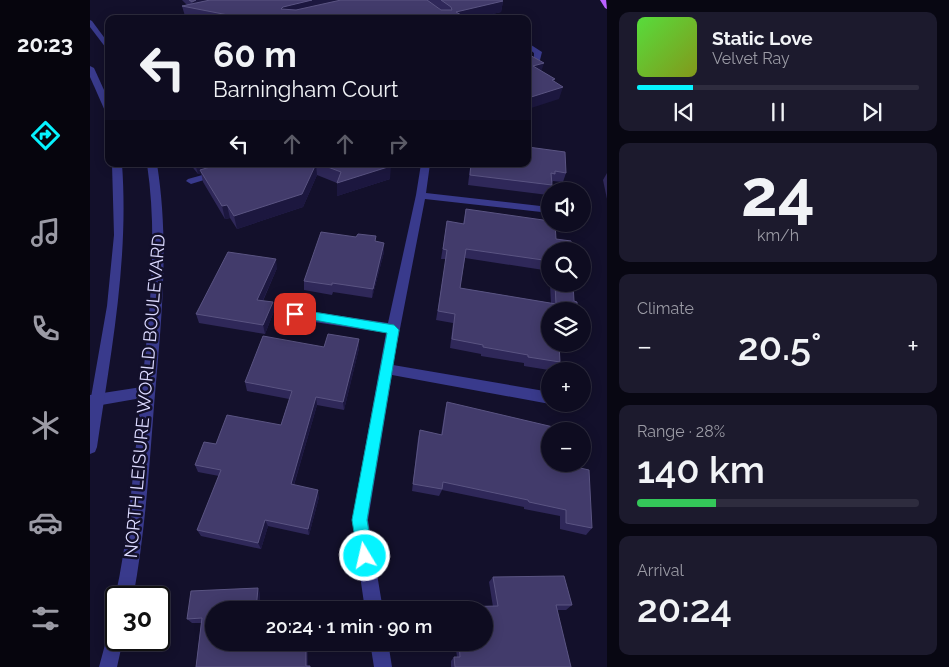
<!DOCTYPE html>
<html lang="en">
<head>
<meta charset="utf-8">
<style>
  :root { --surface:#0e0c20; --page:#1c1a2d; --text:#f1f3f6; --muted:#9b9ba5; --line:#2e2c3e; --accent:#06f3ff }
  body { margin:0; font-family:Raleway,sans-serif; background:var(--page); color:var(--text); height:100vh; display:flex; flex-direction:column; font-size:19px; white-space:nowrap }
  * { box-sizing:border-box; margin:0 }
  p { font-size:16px; color:var(--muted) }
  .icon { flex:none; width:28px; height:28px; fill:none; stroke:currentColor; stroke-width:2; stroke-linecap:round; stroke-linejoin:round }
  .map { position:relative; flex:1; overflow:hidden }
  .sheet { display:flex; flex-direction:column; gap:12px; padding:12px; background:#080712; width:342px }
  .sheet>* { flex:none }
  .hud { position:absolute; left:15px; top:15px; width:426px; height:152px; border-radius:10px; box-shadow:0 2px 12px #0003,0 0 0 1px var(--line); background:#0e0c20; color:var(--text); overflow:hidden }
  .fabs { position:absolute; left:451px; top:182px; display:grid; gap:10px }
  .fabs a { display:grid; place-items:center; width:50px; height:50px; border-radius:50%; background:var(--surface); box-shadow:0 2px 12px #0003,0 0 0 1px var(--line); font-size:25px }
  .speed { position:absolute; left:15px; top:586px; display:flex; gap:10px; font-size:25px; font-weight:700; text-align:center }
  .speed>* { display:grid; place-content:center; width:65px; height:65px; border-radius:50%; background:var(--surface); box-shadow:0 2px 12px #0003,0 0 0 1px var(--line); line-height:1 }
  .speed .limit { border:2px solid #111; border-radius:8px; background:#fff; color:#111 }
  .pin { position:absolute; display:grid; place-items:center; width:42px; height:42px; color:#fff; margin:-21px; border-radius:10px; box-shadow:0 2px 8px #0006 }
  .me { position:absolute; width:55px; margin:-28px; rotate:351deg; stroke-linejoin:round; filter:drop-shadow(0 0 4px #0008) }
  .turn { display:flex; align-items:center; gap:18px; height:105px; padding:0 25px; font-size:22px }
  .turn .icon { width:65px; height:65px; stroke-width:2.5 }
  .turn b { display:block; font-size:35px; line-height:42px }
  .lanes { display:flex; align-items:center; height:48px; padding:0 25px; background:#0003; justify-content:center; gap:25px; direction:ltr }
  .lanes .off { opacity:.35 }
  .big { font-size:38px; font-weight:600; line-height:1.1 }
  .sheet .tile { flex:1; display:flex; flex-direction:column; justify-content:center; gap:8px; min-width:0; padding:0 18px; border-radius:10px; background:var(--page) }
  .sheet .dial { align-items:center; gap:0 }
  .dial b { font-size:65px; line-height:1 }
  .song { display:flex; align-items:center; gap:15px }
  .cover { width:60px; height:60px; border-radius:8px; background:linear-gradient(135deg,hsl(110 70% 55%),hsl(70 70% 35%)) }
  .played { height:5px; border-radius:2px; background:linear-gradient(90deg,var(--accent) 20%,var(--line) 20%) }
  .keys { display:flex; justify-content:space-around; direction:ltr }
  .heat { display:flex; justify-content:space-between; align-items:center; font-size:28px; direction:ltr }
  .charge { height:8px; border-radius:4px; background:linear-gradient(90deg,#34c759 28%,var(--line) 0) }
  .trip { position:absolute; left:115px; top:601px; width:288px; height:50px; border-radius:25px; background:var(--surface); box-shadow:0 2px 12px #0003,0 0 0 1px var(--line); font-weight:600; line-height:50px; text-align:center }
  main { display:flex; flex:1; min-height:0 }
  .dock { display:flex; flex-direction:column; width:90px; justify-content:space-around; align-items:center; background:#06050d; color:var(--muted) }
  .dock .icon { width:35px; height:35px }
  .dock .selected { color:var(--accent) }
  .dock b { font-size:22px; color:var(--text) }
  .map>svg:first-child { display:block }
  .lines { fill:none; stroke-linecap:round; stroke-linejoin:round }
  .service { fill:#393a8c; fill-rule:evenodd }
  .minor { fill:#393a8c; fill-rule:evenodd }
  .tertiary { fill:#393a8c; fill-rule:evenodd }
  .primary { fill:#bb61ff; fill-rule:evenodd }
  .wall { fill:#2f2859 }
  .shaded-wall { fill:#1c173f }
  .building { fill:#423b6b; stroke:#5a5482 }
  .route { fill:#06f3ff; stroke:#049ea6 }
  .labels { text-anchor:middle; stroke-width:5; stroke-linejoin:round; paint-order:stroke }
  .street-label { font-size:18px; fill:#dcdaff; stroke:#13102b }
</style>
</head>
<body>
<main>
<nav class="dock">
<b>20:23</b>
<svg class="icon selected" aria-label="directions" viewBox="0 0 24 24"><path d="M12 3l9 9-9 9-9-9zM9 14v-3h6M13 9l2 2-2 2"/></svg>
<svg class="icon" aria-label="music" viewBox="0 0 24 24"><path d="M9 18V5l10-2v13"/><circle cx="6" cy="18" r="3"/><circle cx="16" cy="16" r="3"/></svg>
<svg class="icon" aria-label="phone" viewBox="0 0 24 24"><path d="M5 4h4l2 5-3 2q2 4 5 5l2-3 5 2v4C11 20 4 13 5 4z"/></svg>
<svg class="icon" aria-label="climate" viewBox="0 0 24 24"><path d="M12 3v18M4 7l16 10M4 17L20 7"/></svg>
<svg class="icon" aria-label="car" viewBox="0 0 24 24"><path d="M5 17H2v-5l4-1 3-4h7l3 4 3 1v5h-3M9 17h6M6 11h13"/><circle cx="7" cy="17" r="2"/><circle cx="17" cy="17" r="2"/></svg>
<svg class="icon" aria-label="filters" viewBox="0 0 24 24"><path d="M4 7h16M4 17h16"/><circle cx="9" cy="7" r="2"/><circle cx="15" cy="17" r="2"/></svg>
</nav>
<div class="map">
<svg width="517" height="667" viewBox="0 0 517 667">
  <rect width="100%" height="100%" fill="#13102b"/>
  <g class="lines">
    <path class="service" d="M58,386L63,388L65,392L63,396L0,407V395Z"/>
    <g class="minor">
      <path d="M438,43L452,52L450,60L438,64V60L444,57V53L438,48Z"/>
      <path d="M152,164H166L101,184L96,181L98,179Z"/>
      <path d="M331,164H340L336,193L459,207L460,213L335,199L303,365L460,392V404L302,375L278,520L293,610H275L262,520L296,333L205,319L201,317L199,314L201,311L205,309L298,323L326,195Z"/>
      <path d="M280,642H298L302,667H284Z"/>
    </g>
    <g class="tertiary">
      <path d="M0,20L2,21L19,44V52L0,27Z"/>
      <path d="M0,66L4,68L19,101V113L15,111L0,77Z"/>
      <path d="M22,164H32C39,260 21,352 7,447L5,452L0,454V403L17,306L24,235Z"/>
      <path d="M57,164H67C80,245 71,324 64,406C59,470 55,534 43,598H26V600L25,598C39,535 43,470 50,406C58,325 69,245 57,164Z"/>
      <path d="M26,623V640H33L27,667H9L20,626Z"/>
    </g>
    <path class="primary" d="M510,0H516L517,9L515,8Z"/>
  </g>
  <g class="wall">
    <path d="M92,0H411L413,1L411,12L381,19H106L95,16L92,6L97,5Z"/>
    <path d="M100,164H299L300,179L247,196V183L227,175L213,207L147,229L140,218L135,219L113,182L111,173L108,174Z"/>
    <path d="M365,164H438L476,173L473,182L463,181L462,183H461L462,185L458,195L378,185L380,168L364,166Z"/>
    <path d="M517,173V199L513,180Z"/>
    <path d="M376,209L460,251V280V271L375,258L370,288L461,303L460,284H483L460,311L470,362L465,371L434,366V363L391,356V354L360,348L363,323L346,320L356,259H351L357,221L373,224Z"/>
    <path d="M286,242L294,243V252L282,298L243,292L242,295L214,290V281Z"/>
    <path d="M187,268L173,301L183,302L184,311L175,334L109,323L106,314Z"/>
    <path d="M269,339V348L254,410L227,405L204,485L229,497L219,535L178,526L171,549L111,536L107,530L129,476L108,472L105,465L126,444L191,425L199,399L157,391L155,382L234,347Z"/>
    <path d="M471,344H485L484,346Z"/>
    <path d="M357,402L477,465L502,528L496,535L470,529V516L434,509V507L352,490L349,496L322,491L328,438L330,430L351,435L355,410Z"/>
    <path d="M403,577L482,605L476,610H467L481,667H361V661L364,657H367L365,642H394V610H363L364,607H403L399,582Z"/>
    <path d="M170,593L169,610H124V642H218V666L106,667L111,623H102L97,619Z"/>
  </g>
  <g class="shaded-wall">
    <path d="M106,0H119L103,8L102,2Z"/>
    <path d="M222,0H268L194,17L191,9L193,7Z"/>
    <path d="M413,1L411,12L381,19H365L366,12Z"/>
    <path d="M454,63L450,75L443,66Z"/>
    <path d="M465,79L461,91L473,87L469,99L438,109V98L462,80Z"/>
    <path d="M105,164H146L110,170L111,173L108,174Z"/>
    <path d="M226,164L227,175L213,207L147,229L144,216Z"/>
    <path d="M301,166L300,179L247,196V183Z"/>
    <path d="M137,205L140,218L135,219L132,206Z"/>
    <path d="M294,243V252L282,298L283,289Z"/>
    <path d="M186,259L187,268L169,309L167,300Z"/>
    <path d="M183,302L184,311L175,334L173,325Z"/>
    <path d="M269,339V348L254,410L253,402Z"/>
    <path d="M226,397L227,405L202,491L201,484Z"/>
    <path d="M228,490L229,497L219,535L218,529Z"/>
    <path d="M175,520L178,526L171,549L168,543Z"/>
    <path d="M168,588L170,593L169,610H166Z"/>
    <rect x="216" y="642" width="2" height="25"/>
  </g>
  <g class="building">
    <path d="M99,0H106L102,2Z"/>
    <path d="M120,0H222L193,7L191,9L206,10L251,0H337L351,10H362L361,7L351,0H411L413,1L366,12L378,19H121V18L138,15L92,6Z"/>
    <path d="M438,54L454,63L443,66L465,79L462,80L473,87L438,98Z"/>
    <path d="M438,147L475,152L476,173L465,171V174L461,173L462,185L380,175L381,164H438Z"/>
    <path d="M130,164H226L212,194L144,216L137,205L132,206L110,170Z"/>
    <path d="M230,164H299L301,166L247,183L251,172Z"/>
    <path d="M376,209L460,221V224H465L466,239L481,241L482,251H460V261L376,249L370,288L466,304L465,284H483L484,301L487,302V311H460V344H469L470,362L438,357V355L393,347V345L362,339L365,314L348,311L357,250L353,249L357,221L374,224Z"/>
    <path d="M231,232L266,237L268,234L286,236L285,241L294,243L283,289L242,283V285L214,281Z"/>
    <path d="M138,252L186,259L167,300L183,302L173,325L106,314Z"/>
    <path d="M238,334L269,339L253,402L226,397L201,484L228,490L218,529L175,520L168,543L107,530L131,470L105,465L114,442L126,444L137,415L191,425L202,391L155,382L173,336L234,347Z"/>
    <path d="M357,402L476,430V431H460V464H477V465L499,470L502,528L476,523V510L439,502L438,500L353,482L352,489L323,484L330,430L352,435Z"/>
    <path d="M474,576L482,605H466L481,667H365L364,657H370L369,642H394V610H365L364,607L408,606L403,577Z"/>
    <path d="M168,588L166,610H124V642H216V666H220V667H106L112,618L97,619L101,591Z"/>
  </g>
  <path class="route" d="M205,309L304,325L309,330L277,520L283,556L281,561L275,564L270,561L268,556L262,520L297,333L201,316L200,314Z"/>
  <g class="labels">
    <g class="street-label">
      <text transform="translate(55 396) rotate(-85)" y="6">NORTH LEISURE WORLD BOULEVARD</text>
    </g>
  </g>
</svg>
<div class="fabs">
<a><svg class="icon" aria-label="sound" viewBox="0 0 24 24"><path d="M4 9h4l5-4v14l-5-4H4zM17 9q2 3 0 6"/></svg></a>
<a><svg class="icon" aria-label="search" viewBox="0 0 24 24"><circle cx="10" cy="10" r="6"/><path d="M15 15l6 6"/></svg></a>
<a><svg class="icon" aria-label="layers" viewBox="0 0 24 24"><path d="M12 4l9 5-9 5-9-5zM3 14l9 5 9-5"/></svg></a>
<a>+</a>
<a>−</a>
</div>
<div class="speed"><div class="limit">30</div></div>
<div class="pin" style="left:205px;top:314px;background:#d93025"><svg class="icon" aria-label="arrive" viewBox="0 0 24 24"><path d="M6 21V4h12l-3 4 3 4H6"/></svg></div>
<svg class="me" style="left:275px;top:556px" viewBox="-20 -20 40 40"><circle r="17" fill="#06f3ff" stroke="#fff" stroke-width="3"/><path d="M0-11L8 9 0 5-8 9z" fill="#fff"/></svg>
<div class="trip">20:24 · 1 min · 90 m</div>
<div class="hud">
<div class="turn"><svg class="icon" aria-label="left" viewBox="0 0 24 24"><path d="M17 20v-9H6M10 6l-5 5 5 5"/></svg><div><b>60 m</b>Barningham Court</div></div>
<div class="lanes"><svg class="icon" aria-label="left" viewBox="0 0 24 24"><path d="M17 20v-9H6M10 6l-5 5 5 5"/></svg><svg class="icon off" aria-label="ahead" viewBox="0 0 24 24"><path d="M12 20V5M6 11l6-6 6 6"/></svg><svg class="icon off" aria-label="ahead" viewBox="0 0 24 24"><path d="M12 20V5M6 11l6-6 6 6"/></svg><svg class="icon off" aria-label="right" viewBox="0 0 24 24"><path d="M7 20v-9h11M14 6l5 5-5 5"/></svg></div>
</div>
</div>
<section class="sheet">
<div class="tile">
<div class="song"><i class="cover"></i><div><b>Static Love</b><p>Velvet Ray</p></div></div>
<div class="played"></div>
<div class="keys"><svg class="icon" aria-label="previous" viewBox="0 0 24 24"><path d="M18 5L8 12l10 7zM5 5v14"/></svg><svg class="icon" aria-label="pause" viewBox="0 0 24 24"><path d="M8 5v14M16 5v14"/></svg><svg class="icon" aria-label="next" viewBox="0 0 24 24"><path d="M6 5l10 7-10 7zM19 5v14"/></svg></div>
</div>
<div class="tile dial"><b>24</b><p>km/h</p></div>
<div class="tile"><p>Climate</p>
<div class="heat"><a>−</a><b class="big">20.5°</b><a>+</a></div>
</div>
<div class="tile"><p>Range · 28%</p><b class="big">140 km</b><div class="charge"></div></div>
<div class="tile"><p>Arrival</p><b class="big">20:24</b></div>
</section>
</main>
</body>
</html>
